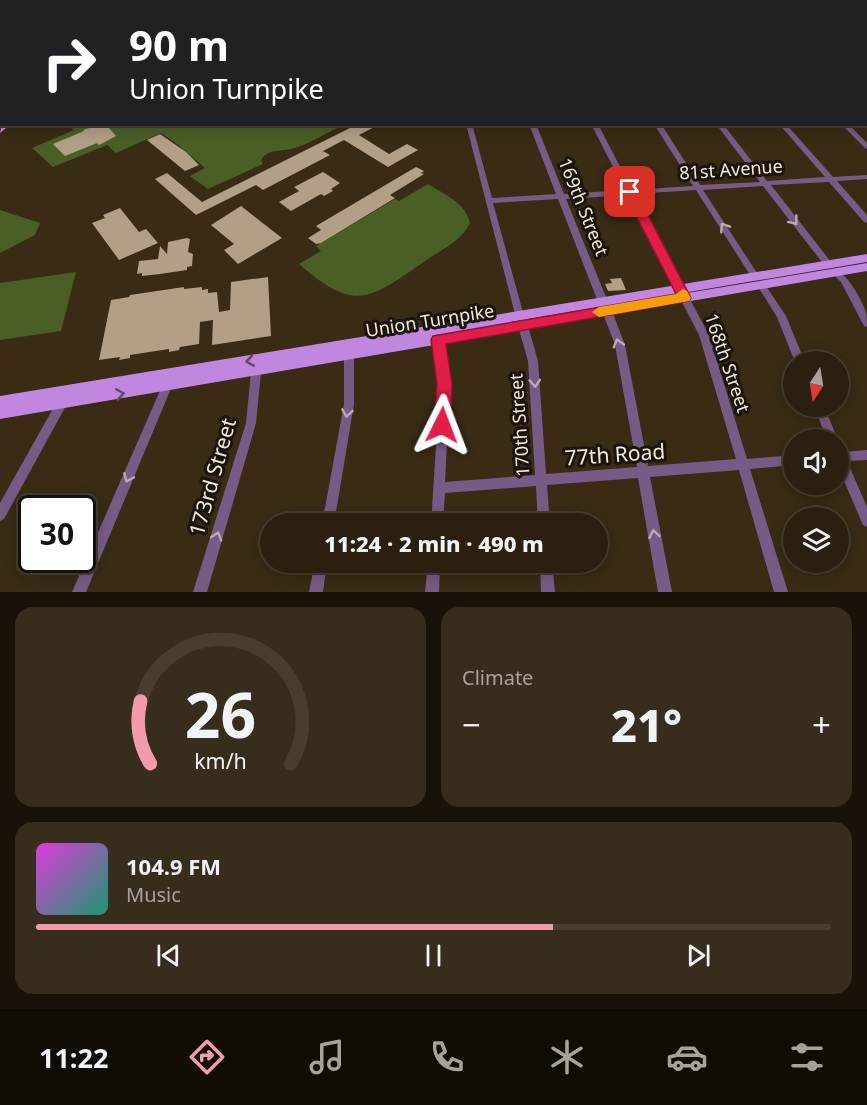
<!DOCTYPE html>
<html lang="en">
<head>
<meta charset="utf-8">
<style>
  :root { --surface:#2b200f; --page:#372d1d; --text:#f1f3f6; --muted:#a6a39e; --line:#473e2f; --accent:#f39aab }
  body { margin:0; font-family:"Noto Sans",sans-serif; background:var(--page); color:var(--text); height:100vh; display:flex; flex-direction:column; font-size:22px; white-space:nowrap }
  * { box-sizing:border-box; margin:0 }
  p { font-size:20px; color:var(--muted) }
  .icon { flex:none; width:33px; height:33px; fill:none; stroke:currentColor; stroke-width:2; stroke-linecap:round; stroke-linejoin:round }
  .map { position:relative; height:592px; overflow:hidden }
  .drawer { display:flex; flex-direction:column; gap:15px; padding:15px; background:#181208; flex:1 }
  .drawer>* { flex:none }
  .guide { position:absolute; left:0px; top:0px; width:867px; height:126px; box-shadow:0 3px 15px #0003,0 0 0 2px var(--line); background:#202124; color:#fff; overflow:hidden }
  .needle { width:39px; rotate:192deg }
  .controls { position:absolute; left:783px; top:351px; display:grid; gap:12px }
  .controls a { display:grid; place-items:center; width:66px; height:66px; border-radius:50%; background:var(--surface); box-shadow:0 3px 15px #0003,0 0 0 2px var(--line); font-size:30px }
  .speed { position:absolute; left:18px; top:495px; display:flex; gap:12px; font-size:30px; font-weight:700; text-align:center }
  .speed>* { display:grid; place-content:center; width:78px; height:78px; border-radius:50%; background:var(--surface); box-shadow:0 3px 15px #0003,0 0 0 2px var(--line); line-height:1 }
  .speed .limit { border:3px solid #111; border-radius:9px; background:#fff; color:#111 }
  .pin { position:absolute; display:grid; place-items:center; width:51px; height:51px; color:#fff; margin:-26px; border-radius:12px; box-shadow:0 3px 9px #0006 }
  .me { position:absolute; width:66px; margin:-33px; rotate:3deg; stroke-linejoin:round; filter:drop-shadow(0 0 4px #0008) }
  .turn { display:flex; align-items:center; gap:21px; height:126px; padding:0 30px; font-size:27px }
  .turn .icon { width:78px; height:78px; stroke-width:2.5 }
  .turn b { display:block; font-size:42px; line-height:51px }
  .big { font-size:45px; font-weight:800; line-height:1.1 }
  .drawer .tile { flex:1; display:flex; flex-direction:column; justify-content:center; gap:9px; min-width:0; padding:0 21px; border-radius:18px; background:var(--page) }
  .drawer .dial { align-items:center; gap:0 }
  .dial svg { height:156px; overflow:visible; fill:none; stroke:var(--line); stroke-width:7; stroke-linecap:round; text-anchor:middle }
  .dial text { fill:var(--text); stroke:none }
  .song { display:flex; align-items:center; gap:18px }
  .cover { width:72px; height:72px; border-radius:9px; background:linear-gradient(135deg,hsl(300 70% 55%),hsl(160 70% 35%)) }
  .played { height:6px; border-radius:3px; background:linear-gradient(90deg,var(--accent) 65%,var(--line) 65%) }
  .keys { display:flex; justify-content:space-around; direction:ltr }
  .heat { display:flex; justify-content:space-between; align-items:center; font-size:33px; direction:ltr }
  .drawer .tiles { flex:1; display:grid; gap:15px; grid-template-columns:1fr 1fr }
  .tile:last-child { grid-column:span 2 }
  .trip { position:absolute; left:260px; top:513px; width:348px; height:60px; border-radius:30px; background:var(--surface); box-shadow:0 3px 15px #0003,0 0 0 2px var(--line); font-weight:800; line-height:60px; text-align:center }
  .tabs { display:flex; height:96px; justify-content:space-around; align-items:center; background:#110d06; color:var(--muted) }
  .tabs .icon { width:42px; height:42px }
  .tabs .selected { color:var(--accent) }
  .tabs b { font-size:27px; color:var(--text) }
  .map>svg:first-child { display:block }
  .green { fill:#495f25 }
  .building { fill:#b19f86 }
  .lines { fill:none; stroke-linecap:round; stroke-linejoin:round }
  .minor { fill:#775b87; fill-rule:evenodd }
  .major { fill:#c086e0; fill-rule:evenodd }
  .highway { fill:#d69ff5; fill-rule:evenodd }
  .minor-bridge { stroke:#775b87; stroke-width:5 }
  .oneway { stroke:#bbaab6 }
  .oneway2 { stroke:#65476b }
  .route { fill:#e11d48; stroke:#92132f; stroke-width:1.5 }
  .slow { fill:#f59e0b }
  .labels { text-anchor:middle; stroke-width:6; stroke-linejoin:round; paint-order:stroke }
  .street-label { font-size:18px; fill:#f3eadc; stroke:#1b140b }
  .near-street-label { font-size:21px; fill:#f3eadc; stroke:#1b140b }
</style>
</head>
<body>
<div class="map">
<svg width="867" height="592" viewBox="0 0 867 592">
  <rect width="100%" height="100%" fill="#392b14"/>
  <g class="green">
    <path d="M68,125H343C327,132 309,145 291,149C281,152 268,148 261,160L263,164L208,189L190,176L205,168L177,144L161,133L116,153L107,145L53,167L32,148L74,130Z"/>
    <path d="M428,184C445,195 465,202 470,223C462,240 443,249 428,259C371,298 357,315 299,264L321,251L316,246L395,199L399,201Z"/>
    <path d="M0,210L40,223L35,235L0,253Z"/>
    <path d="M76,272L61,331L0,340V283Z"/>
  </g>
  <g class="building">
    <path d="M102,124L108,127L116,136L99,145L97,143L65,156L53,144L84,131L83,130Z"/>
    <path d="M358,124H380L359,135L389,154L407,144L418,150L388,167L344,140L323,151L330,155L263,190L256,185L196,215L155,179L167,173L202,202Z"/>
    <path d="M160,134L186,152L199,165L185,171L147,140Z"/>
    <path d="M416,167L424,171L421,173L424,174L390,195L395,198L321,243L316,244L308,238L321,230L316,226Z"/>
    <path d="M323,172L340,183L331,189L333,191L324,196L321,194L291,211L279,202L299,191L294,187Z"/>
    <path d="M241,206L282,238L238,264L224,250L234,244L211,225Z"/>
    <path d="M120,208L139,232L146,229L158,243L119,260L92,223L105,218L103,215Z"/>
    <path d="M187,238L190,239L188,252L193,254L192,266L187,267V270L160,274L142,276V273L137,274L139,261L158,259L160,246L167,254L168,242Z"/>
    <path d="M268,277L271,336L212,345L213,320L200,322L199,344L180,347L179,350L169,352V349L130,355V358L119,360L120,357L99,360L111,300L129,297L130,295L184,287V289L202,287V290L208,289V293L217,292L219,312L230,310L231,282Z"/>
    <path d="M621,278L626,290L608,291L605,284L612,283L610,279Z"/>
  </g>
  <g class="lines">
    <g class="minor">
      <path d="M61,0H65L66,2H61Z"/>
      <path d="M145,0L157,2H147Z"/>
      <path d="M245,0H250L249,2H243Z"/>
      <path d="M309,0H335L333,2H307Z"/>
      <path d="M412,0H416L417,2H412Z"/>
      <path d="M459,0H463L464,2H459Z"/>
      <path d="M506,0H510L511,2H506Z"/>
      <path d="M540,0H544L545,2H539Z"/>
      <path d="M866,55L867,56V60L866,59Z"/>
      <path d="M866,64H867V69L866,68Z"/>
      <rect x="0" y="67" width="2" height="4"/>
      <rect x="0" y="103" width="2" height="4"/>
      <rect x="866" y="109" width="1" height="4"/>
      <path d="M466,124H472L492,198L556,194L529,124H536L564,194L625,190L591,124H598L632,190L693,186L654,124H661L700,185L760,182L716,124H723L767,181L825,177L779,124H786L833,177L867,175V179L837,181L867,215V223L864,222L829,182L771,185L831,262L832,264L831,266H825L763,186L703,190L759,276L755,279L752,278L696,190L634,194L709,335L747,459L794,455V465L750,469L788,592H774L739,470L650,477L672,592H658L638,478L547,485L550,524H538L536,486L445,493L443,524H431L440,384L433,340L435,337H441L443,340L450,384L445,482L535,475L528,361L518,326L520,323H526L528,326L538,361L546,474L637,467L615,345L602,311L604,309H610L612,311L625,345L648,466L736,459L699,335L627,195L566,199L608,302L603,305L598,302L558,199L493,203L524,316L522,318H516Z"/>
      <path d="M841,124H848L867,143V149L865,148Z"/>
      <path d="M836,270C849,276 861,299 866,312C867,317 867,322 867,327L864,326L841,282L832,273Z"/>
      <path d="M761,282L764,283L786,316L805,362H795L777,317L757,285Z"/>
      <path d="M349,344L352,345L354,348V404L334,524H322L344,404V348L346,345Z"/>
      <path d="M256,368L260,369L261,372L256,423L207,592H193L246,423L251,372L252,369Z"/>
      <path d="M167,382L171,383L172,386L86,592H72L162,386L163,383Z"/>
      <path d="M64,395L68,396L69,399L68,402L4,519L0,521V503L60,396Z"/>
      <path d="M814,406H824L838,440H827Z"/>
      <path d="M838,448L843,452L867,450V460L847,461L867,507V527L863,525L838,467Z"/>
      <path d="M315,562H327L323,592H309Z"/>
      <path d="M428,562H440L439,592H425Z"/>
      <path d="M540,562H552L555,592H541Z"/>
    </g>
    <g class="major">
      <path d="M617,0H647L614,2Z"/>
      <path d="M835,0H867V3L836,2Z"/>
      <rect x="0" y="13" width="2" height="4"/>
      <rect x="0" y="28" width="2" height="4"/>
      <path d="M2,124H11L0,133Z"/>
      <path d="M867,254V262L410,339L867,263V271L0,419V396Z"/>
    </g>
    <g class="highway">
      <path d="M731,0H808L810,2H729Z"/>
      <path d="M863,1H867V5L866,2Z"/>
      <rect x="0" y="16" width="2" height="4"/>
    </g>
    <path class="minor-bridge" d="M804,0L806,2"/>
  </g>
  <defs><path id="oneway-chevron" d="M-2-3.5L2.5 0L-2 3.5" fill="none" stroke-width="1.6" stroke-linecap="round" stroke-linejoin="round" transform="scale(1.5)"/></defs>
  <g class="oneway">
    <use href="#oneway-chevron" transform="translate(794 221) rotate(52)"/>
    <use href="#oneway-chevron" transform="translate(724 227) rotate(-123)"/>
    <use href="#oneway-chevron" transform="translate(618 343) rotate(-106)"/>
    <use href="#oneway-chevron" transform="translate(535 383) rotate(86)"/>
    <use href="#oneway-chevron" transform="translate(347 413) rotate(99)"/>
    <use href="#oneway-chevron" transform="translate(128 478) rotate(113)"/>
    <use href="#oneway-chevron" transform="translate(654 534) rotate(-100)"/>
    <use href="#oneway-chevron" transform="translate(217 536) rotate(-73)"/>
  </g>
  <g class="oneway2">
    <use href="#oneway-chevron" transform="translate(250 361) rotate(171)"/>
    <use href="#oneway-chevron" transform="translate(120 394) rotate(-9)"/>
  </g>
  <path class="route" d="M630,189L636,192L691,298L689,301L446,344L452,384L451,425L448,430L442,432L437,430L434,425L437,384L431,340L433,336L676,294L624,192Z"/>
  <path class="slow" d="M683,289L687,291L691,298L689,301L599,317L592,312L599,307L676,294Z"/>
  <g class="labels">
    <g class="street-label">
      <text transform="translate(731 170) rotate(-4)" y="6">81st Avenue</text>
      <text transform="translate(583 207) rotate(68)" y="6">169th Street</text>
      <text transform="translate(430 321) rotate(-9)" y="6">Union Turnpike</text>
      <text transform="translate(727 363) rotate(71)" y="6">168th Street</text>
      <text transform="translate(520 425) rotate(-94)" y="6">170th Street</text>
    </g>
    <g class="near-street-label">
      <text transform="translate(615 455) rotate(-4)" y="7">77th Road</text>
      <text transform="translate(213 477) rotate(-74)" y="7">173rd Street</text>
    </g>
  </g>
</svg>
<div class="controls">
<a><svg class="needle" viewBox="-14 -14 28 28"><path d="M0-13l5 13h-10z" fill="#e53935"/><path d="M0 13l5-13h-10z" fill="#a6a39e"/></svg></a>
<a><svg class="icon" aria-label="sound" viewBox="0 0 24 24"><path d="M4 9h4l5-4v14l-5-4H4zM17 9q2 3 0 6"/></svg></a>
<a><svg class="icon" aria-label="layers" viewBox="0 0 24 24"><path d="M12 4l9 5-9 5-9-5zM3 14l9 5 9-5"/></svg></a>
</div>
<div class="speed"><div class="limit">30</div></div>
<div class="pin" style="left:630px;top:192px;background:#d93025"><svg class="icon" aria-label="arrive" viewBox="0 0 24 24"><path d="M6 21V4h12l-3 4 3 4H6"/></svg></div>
<svg class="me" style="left:442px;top:425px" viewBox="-20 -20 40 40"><path d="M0-17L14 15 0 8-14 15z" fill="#e11d48" stroke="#fff" stroke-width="4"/></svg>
<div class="trip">11:24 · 2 min · 490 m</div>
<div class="guide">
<div class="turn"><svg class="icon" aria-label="right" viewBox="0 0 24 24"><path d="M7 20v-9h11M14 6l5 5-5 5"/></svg><div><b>90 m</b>Union Turnpike</div></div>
</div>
</div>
<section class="drawer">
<div class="tiles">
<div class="tile dial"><svg viewBox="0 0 100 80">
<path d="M14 69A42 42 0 1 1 86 69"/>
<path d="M14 69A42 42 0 0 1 9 37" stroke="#f39aab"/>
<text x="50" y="56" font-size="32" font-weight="700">26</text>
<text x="50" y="72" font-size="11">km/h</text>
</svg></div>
<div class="tile"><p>Climate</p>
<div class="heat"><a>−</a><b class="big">21°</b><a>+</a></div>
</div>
<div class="tile">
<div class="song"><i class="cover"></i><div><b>104.9 FM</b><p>Music</p></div></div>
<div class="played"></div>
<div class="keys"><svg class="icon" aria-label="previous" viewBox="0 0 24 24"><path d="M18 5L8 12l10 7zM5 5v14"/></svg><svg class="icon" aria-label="pause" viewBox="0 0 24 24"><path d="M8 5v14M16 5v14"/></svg><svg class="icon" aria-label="next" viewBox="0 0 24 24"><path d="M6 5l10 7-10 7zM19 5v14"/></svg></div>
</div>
</div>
</section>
<nav class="tabs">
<b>11:22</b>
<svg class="icon selected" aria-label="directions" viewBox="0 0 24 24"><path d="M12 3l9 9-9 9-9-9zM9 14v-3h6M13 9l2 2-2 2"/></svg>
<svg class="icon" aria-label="music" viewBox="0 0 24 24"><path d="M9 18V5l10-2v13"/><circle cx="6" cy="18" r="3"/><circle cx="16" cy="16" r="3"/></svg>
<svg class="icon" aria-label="phone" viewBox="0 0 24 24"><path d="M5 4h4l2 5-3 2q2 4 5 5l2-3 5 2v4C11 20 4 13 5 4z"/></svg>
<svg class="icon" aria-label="climate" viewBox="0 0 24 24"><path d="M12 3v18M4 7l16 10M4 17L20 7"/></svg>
<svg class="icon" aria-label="car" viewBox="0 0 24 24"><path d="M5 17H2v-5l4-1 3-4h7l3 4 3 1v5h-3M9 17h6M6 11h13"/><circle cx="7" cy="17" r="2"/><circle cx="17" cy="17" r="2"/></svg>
<svg class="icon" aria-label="filters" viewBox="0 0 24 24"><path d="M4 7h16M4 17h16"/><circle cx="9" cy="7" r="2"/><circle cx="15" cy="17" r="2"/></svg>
</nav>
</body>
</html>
